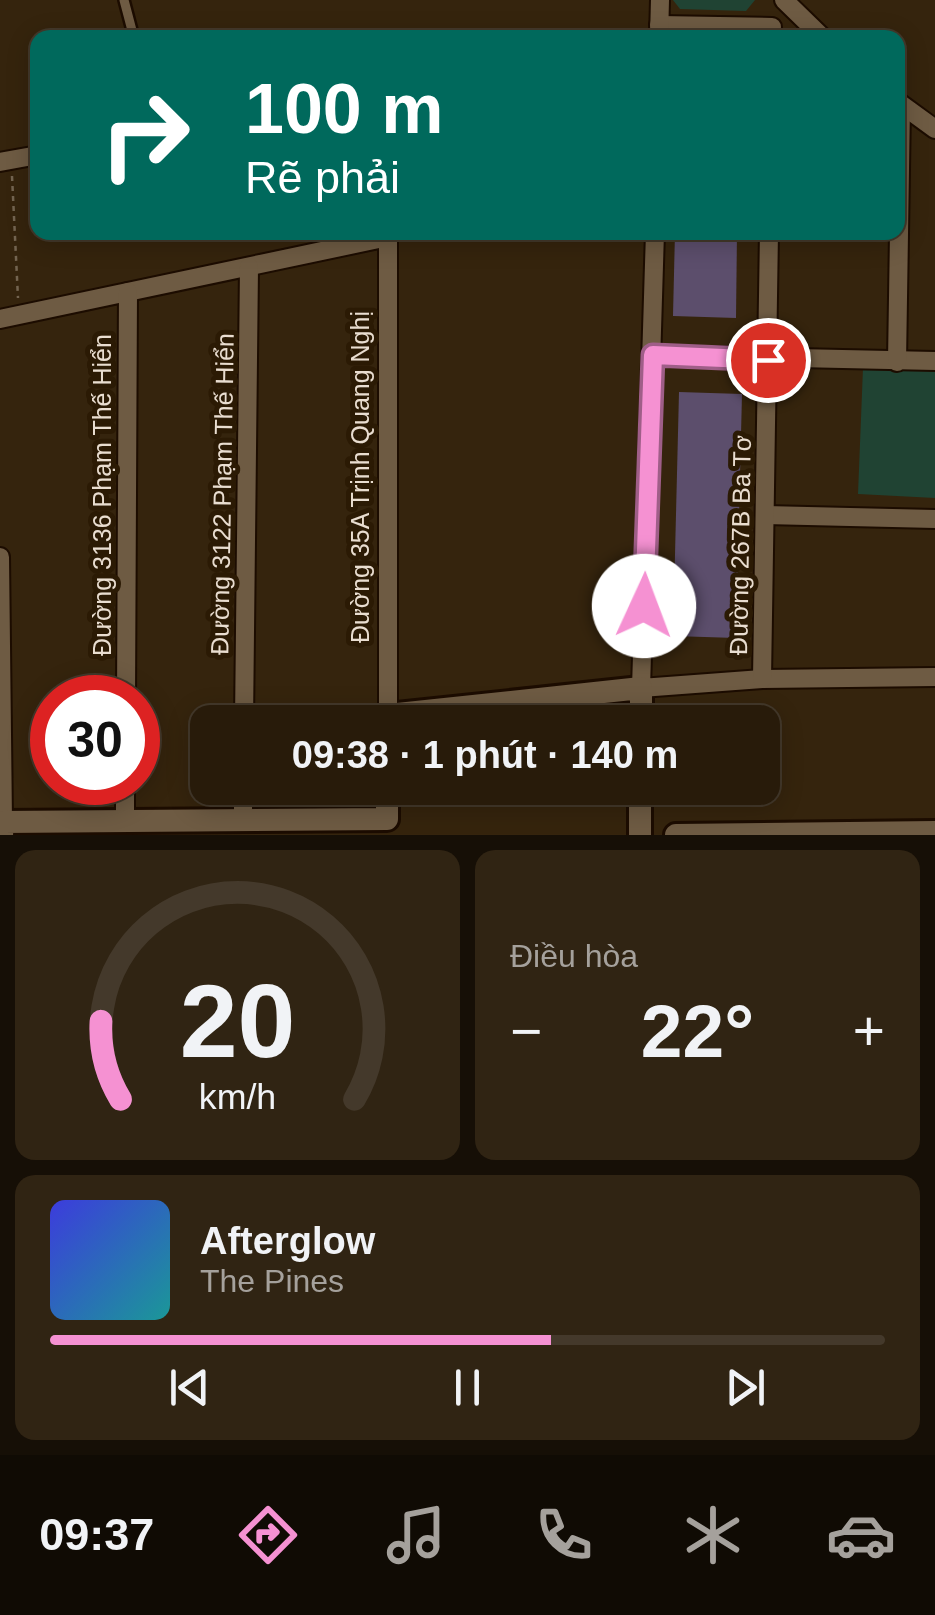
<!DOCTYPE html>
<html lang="vi">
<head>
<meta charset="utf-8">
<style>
  :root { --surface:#281b0a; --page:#302413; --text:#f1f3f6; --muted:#a5a19c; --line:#44392b; --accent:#f591d2 }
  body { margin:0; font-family:Arial,sans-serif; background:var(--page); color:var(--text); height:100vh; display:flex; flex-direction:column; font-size:38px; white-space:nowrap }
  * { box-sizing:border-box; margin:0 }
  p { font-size:32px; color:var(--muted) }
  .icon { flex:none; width:55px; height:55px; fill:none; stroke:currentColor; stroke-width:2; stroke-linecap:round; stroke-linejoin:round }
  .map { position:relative; height:835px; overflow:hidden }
  .side { display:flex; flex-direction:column; gap:15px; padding:15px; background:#160f06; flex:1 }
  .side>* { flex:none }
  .banner { position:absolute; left:30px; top:30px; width:875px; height:210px; border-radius:20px; box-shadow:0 5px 25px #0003,0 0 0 2px var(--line); background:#00695c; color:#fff; overflow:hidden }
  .speed { position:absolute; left:30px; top:675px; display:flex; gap:20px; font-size:50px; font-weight:700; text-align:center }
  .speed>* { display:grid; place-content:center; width:130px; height:130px; border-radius:50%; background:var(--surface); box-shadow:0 5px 25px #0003,0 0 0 2px var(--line); line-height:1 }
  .speed .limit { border:15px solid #d22; background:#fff; color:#111 }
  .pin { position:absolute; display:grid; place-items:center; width:85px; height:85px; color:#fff; margin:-42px; border:5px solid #fff; border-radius:50%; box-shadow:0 2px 10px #0007 }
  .me { position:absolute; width:110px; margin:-55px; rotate:2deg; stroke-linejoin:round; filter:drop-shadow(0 0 8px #0008) }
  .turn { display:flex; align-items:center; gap:35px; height:210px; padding:0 50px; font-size:45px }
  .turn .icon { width:130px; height:130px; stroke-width:2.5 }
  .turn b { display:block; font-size:70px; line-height:85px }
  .big { font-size:75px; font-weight:700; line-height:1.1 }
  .side .card { flex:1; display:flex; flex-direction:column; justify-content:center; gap:15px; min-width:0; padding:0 35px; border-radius:20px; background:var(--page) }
  .side .dial { align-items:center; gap:0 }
  .dial svg { height:260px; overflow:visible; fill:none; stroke:var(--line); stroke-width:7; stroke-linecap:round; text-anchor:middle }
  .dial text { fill:var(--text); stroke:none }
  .song { display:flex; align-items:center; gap:30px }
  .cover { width:120px; height:120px; border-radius:15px; background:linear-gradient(135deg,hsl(240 70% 55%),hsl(180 70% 35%)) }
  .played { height:10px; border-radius:5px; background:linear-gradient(90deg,var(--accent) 60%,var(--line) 60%) }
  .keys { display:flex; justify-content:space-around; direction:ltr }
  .heat { display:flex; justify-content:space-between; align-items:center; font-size:55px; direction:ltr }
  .side .tiles { flex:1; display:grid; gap:15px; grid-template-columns:1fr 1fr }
  .card:last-child { grid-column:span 2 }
  .trip { position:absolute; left:190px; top:705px; width:590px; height:100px; border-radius:20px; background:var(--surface); box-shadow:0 5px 25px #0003,0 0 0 2px var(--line); font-weight:700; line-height:100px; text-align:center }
  .dock { display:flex; height:160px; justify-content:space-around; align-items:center; background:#100b04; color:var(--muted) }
  .dock .icon { width:70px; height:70px }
  .dock .selected { color:var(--accent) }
  .dock b { font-size:45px; color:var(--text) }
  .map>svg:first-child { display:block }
  .green { fill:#204333 }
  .building { fill:#5c4e6c }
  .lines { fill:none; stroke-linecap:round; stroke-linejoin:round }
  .service-casing { stroke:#1c0c00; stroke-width:14 }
  .minor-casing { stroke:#1c0c00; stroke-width:22 }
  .tertiary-casing { stroke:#1c0c00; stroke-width:28 }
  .path { stroke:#736450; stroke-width:2.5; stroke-dasharray:5 5; stroke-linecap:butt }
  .service { stroke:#6e5b43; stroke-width:9 }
  .minor { stroke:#6e5b43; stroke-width:18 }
  .tertiary { stroke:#6e5b43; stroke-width:22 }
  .route-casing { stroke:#9f5e88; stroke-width:25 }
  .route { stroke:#f591d2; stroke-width:18 }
  .labels { text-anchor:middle; stroke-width:10; stroke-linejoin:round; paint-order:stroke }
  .street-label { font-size:25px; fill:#e9ddd0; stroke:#2b1a04 }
</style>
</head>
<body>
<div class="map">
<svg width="935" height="835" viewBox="0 0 935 835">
  <rect width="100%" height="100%" fill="#35240d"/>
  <g class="green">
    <path d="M673,0H755L746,11L680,9Z"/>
    <path d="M863,368L935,371V498L858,494Z"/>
  </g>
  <g class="building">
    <path d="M675,232H737L736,318L673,316Z"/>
    <path d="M679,392L742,394L736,638L673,636Z"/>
  </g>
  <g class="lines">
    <g class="service-casing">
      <path id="service" d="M124,0L134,38"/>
    </g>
    <g class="minor-casing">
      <g id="minor">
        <path d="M784,0L823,38"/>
        <path d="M659,25L772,27"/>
        <path d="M659,38L660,0"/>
        <path d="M898,102L935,129"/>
        <path d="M0,162L38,155"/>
        <path d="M655,232L641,688L762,679L935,677"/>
        <path d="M0,319L388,237"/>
        <path d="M653,355L935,361"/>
        <path d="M897,362L901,105"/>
        <path d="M765,515L935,519"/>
        <path d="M0,557L3,822"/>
        <path d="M762,679L769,232"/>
        <path d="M126,698L128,292"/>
        <path d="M388,715V232"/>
        <path d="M244,722L249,267"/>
        <path d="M243,817V788"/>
        <path d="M125,821V782"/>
      </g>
    </g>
    <g class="tertiary-casing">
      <g id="tertiary">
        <path d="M388,722V715L641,688V722"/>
        <path d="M2,835L3,822L387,819V788"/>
        <path d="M640,835V788"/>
        <path d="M676,835L935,832"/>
      </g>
    </g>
    <path class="path" d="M12,176L18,298"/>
    <use href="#service" class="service"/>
    <use href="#minor" class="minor"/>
    <use href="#tertiary" class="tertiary"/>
  </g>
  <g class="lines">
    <g class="route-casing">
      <path id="route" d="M644,606L653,355L768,360"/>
    </g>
    <use href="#route" class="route"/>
  </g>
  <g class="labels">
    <g class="street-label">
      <text transform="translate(360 477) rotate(-90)" y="9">Đường 35A Trịnh Quang Nghị</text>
      <text transform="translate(222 494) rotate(-89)" y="9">Đường 3122 Phạm Thế Hiển</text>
      <text transform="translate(102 495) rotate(-90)" y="9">Đường 3136 Phạm Thế Hiển</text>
      <text transform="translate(740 545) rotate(-89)" y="9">Đường 267B Ba Tơ</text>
    </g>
  </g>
</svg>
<div class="speed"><div class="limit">30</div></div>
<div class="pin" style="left:768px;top:360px;background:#d93025"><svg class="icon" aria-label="arrive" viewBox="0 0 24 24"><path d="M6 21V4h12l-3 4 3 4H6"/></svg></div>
<svg class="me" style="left:644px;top:606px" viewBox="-20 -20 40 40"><circle r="19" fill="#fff"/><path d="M0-13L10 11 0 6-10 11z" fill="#f591d2"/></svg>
<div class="trip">09:38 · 1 phút · 140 m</div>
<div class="banner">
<div class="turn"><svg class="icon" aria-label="right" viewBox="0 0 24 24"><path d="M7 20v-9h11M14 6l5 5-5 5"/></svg><div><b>100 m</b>Rẽ phải</div></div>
</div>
</div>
<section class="side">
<div class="tiles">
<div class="card dial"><svg viewBox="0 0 100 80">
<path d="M14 69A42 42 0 1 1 86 69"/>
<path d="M14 69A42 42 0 0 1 8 45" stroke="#f591d2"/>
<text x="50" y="56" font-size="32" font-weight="700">20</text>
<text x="50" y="72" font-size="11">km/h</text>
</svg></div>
<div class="card"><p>Điều hòa</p>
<div class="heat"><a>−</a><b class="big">22°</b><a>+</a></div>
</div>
<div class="card">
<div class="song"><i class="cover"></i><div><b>Afterglow</b><p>The Pines</p></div></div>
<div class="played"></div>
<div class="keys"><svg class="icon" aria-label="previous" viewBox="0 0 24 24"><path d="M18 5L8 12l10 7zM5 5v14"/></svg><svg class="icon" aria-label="pause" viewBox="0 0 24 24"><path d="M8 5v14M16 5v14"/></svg><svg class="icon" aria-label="next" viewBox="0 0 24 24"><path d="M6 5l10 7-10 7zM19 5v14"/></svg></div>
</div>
</div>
</section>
<nav class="dock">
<b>09:37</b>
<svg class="icon selected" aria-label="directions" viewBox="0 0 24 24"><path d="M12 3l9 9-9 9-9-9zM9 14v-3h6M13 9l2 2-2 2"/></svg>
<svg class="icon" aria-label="music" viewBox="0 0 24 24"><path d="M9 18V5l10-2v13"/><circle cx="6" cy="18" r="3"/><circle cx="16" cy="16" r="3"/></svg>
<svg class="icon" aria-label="phone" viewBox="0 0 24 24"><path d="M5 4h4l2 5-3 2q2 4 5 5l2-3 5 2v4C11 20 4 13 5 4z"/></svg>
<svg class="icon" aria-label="climate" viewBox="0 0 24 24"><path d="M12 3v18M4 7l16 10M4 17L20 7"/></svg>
<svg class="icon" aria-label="car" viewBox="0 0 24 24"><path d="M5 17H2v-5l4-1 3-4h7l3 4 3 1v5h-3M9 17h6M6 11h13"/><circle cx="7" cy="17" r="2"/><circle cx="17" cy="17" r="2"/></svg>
</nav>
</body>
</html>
